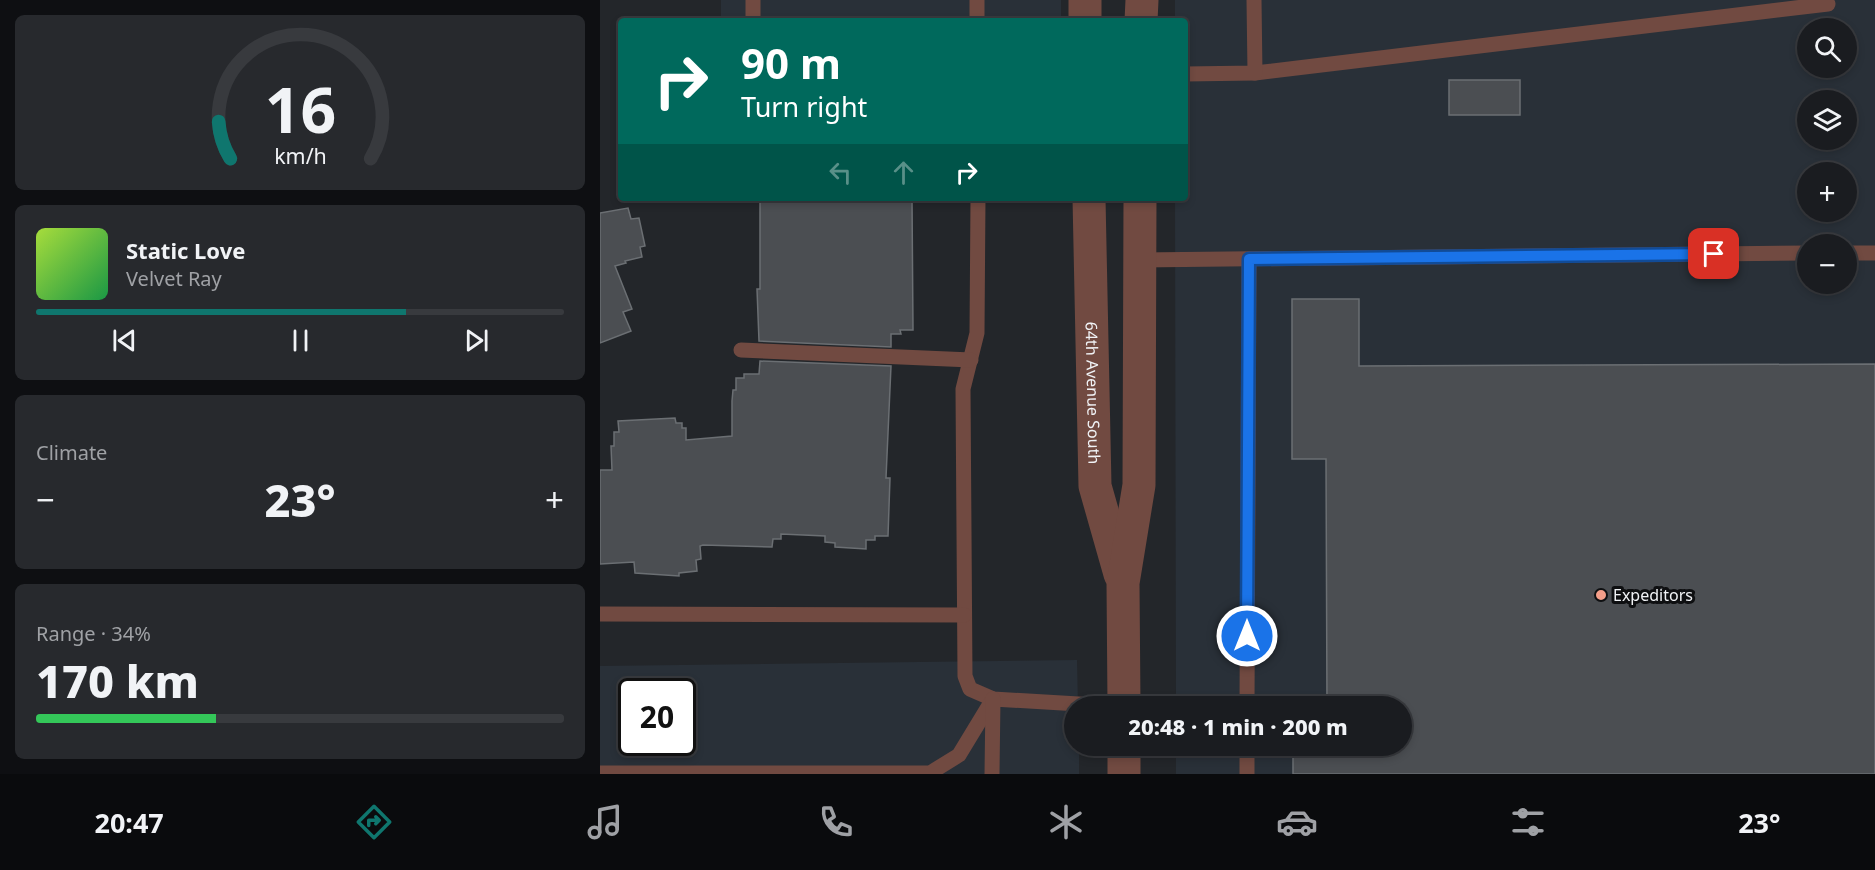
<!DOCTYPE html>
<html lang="en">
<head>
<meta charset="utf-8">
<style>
  :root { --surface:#1a1c20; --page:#27292d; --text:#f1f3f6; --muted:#9fa1a5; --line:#383a3e; --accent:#0f766e }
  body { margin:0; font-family:"Noto Sans",sans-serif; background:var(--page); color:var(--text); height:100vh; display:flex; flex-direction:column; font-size:22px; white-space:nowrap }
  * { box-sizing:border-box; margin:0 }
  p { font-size:20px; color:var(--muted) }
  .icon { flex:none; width:33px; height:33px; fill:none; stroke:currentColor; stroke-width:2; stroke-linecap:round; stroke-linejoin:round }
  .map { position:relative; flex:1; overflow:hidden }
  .details { display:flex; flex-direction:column; gap:15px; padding:15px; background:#0e0f12; width:600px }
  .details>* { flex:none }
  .top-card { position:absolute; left:18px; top:18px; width:570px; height:183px; border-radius:6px; box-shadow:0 3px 9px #0003,0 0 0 2px var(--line); background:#00695c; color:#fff; overflow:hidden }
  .controls { position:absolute; left:1197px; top:18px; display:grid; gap:12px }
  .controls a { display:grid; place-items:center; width:60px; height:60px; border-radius:50%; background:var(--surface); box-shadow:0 3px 9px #0003,0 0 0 2px var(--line); font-size:30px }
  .speed { position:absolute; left:18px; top:678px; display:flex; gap:12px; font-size:30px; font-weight:700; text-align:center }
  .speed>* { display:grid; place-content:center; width:78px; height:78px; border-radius:50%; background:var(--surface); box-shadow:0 3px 9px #0003,0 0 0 2px var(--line); line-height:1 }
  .speed .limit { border:3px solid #111; border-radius:9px; background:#fff; color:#111 }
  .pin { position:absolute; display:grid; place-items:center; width:51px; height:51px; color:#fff; margin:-26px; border-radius:12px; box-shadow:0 3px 9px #0006 }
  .me { position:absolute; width:66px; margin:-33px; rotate:0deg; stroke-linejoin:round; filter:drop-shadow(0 0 4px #0008) }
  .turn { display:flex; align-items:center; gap:21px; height:126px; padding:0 24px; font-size:27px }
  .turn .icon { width:78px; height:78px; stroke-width:2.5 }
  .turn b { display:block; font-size:42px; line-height:51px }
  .lanes { display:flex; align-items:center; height:57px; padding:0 24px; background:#0003; justify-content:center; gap:30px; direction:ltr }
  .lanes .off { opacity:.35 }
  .big { font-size:45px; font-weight:800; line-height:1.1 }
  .details .widget { flex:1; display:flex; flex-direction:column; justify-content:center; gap:9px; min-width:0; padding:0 21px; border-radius:9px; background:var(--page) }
  .details .dial { align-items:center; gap:0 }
  .dial svg { height:156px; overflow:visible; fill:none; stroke:var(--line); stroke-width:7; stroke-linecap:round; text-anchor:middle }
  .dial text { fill:var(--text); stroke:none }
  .song { display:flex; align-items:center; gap:18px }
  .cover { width:72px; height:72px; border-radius:9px; background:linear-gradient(135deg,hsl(80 70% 55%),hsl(140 70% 35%)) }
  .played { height:6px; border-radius:3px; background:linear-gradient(90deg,var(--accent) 70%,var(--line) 70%) }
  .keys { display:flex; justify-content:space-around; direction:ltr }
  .heat { display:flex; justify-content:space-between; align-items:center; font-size:33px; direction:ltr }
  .charge { height:9px; border-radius:4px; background:linear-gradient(90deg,#34c759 34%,var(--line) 0) }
  .trip { position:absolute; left:464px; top:696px; width:348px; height:60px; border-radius:30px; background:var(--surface); box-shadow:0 3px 9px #0003,0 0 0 2px var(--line); font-weight:800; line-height:60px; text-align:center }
  .tab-bar { display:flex; height:96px; justify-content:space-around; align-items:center; background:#0a0b0d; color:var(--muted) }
  .tab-bar .icon { width:42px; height:42px }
  .tab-bar .active { color:var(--accent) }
  .tab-bar b { font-size:27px; color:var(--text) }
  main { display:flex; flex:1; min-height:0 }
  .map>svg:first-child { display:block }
  .built { fill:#293038; fill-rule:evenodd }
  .building { fill:#4b4e52; stroke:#6b6f73; stroke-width:1.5 }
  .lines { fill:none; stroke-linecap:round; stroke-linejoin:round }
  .service { stroke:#714a41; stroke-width:15 }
  .tertiary { stroke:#714a41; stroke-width:33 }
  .route-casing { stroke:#114b97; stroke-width:15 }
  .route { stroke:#1a73e8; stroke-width:10 }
  .poi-dot { fill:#f49e89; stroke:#0e0f11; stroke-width:2 }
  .labels { text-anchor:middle; stroke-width:6; stroke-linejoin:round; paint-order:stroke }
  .street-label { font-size:16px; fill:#f1f3f6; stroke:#0e0f11 }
  .poi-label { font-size:16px; fill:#f1f3f6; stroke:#0e0f11; text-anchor:start }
</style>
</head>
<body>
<main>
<section class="details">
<div class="widget dial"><svg viewBox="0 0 100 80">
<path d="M14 69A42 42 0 1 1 86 69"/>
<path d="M14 69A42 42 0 0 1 8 50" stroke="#0f766e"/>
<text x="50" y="56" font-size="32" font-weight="700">16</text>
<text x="50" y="72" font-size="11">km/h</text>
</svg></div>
<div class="widget">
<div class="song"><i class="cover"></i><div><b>Static Love</b><p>Velvet Ray</p></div></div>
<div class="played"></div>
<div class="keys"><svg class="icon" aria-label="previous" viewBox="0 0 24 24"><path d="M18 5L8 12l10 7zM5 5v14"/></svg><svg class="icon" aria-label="pause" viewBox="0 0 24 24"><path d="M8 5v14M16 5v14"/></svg><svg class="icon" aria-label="next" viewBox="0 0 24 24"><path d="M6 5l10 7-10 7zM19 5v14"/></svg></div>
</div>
<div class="widget"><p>Climate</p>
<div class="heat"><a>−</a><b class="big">23°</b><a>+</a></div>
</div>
<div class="widget"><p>Range · 34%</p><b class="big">170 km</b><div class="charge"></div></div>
</section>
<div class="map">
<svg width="1275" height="774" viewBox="0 0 1275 774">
  <rect width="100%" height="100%" fill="#23262a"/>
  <g class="built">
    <rect x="121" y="0" width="340" height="21"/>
    <path d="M575,0H1275V774H576V746H801V706H576L575,198H585V21H575ZM1208,28H1246V68H1208ZM1208,100H1246V140H1208ZM1208,172H1246V212H1208ZM1208,244H1246V284H1208Z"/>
    <path d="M477,660L478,706H474V746H479V774H0V666ZM32,692H82V742H32Z"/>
  </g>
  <g class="building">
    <rect x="849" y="80" width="71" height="35"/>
    <path d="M160,198H312L313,330H300L301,334H291V347L159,341L157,289H160Z"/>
    <path d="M28,208L31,219L39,218L45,246L40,247L42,257L25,261L26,263L15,266L32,309L23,312L31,331L0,343V213Z"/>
    <path d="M692,299H759V366L1275,364V774H693V746H801V706H727L726,459H692Z"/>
    <path d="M160,361L291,366L286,478H290L288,536H275V540H266V549L235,547V543L225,542V536L181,534V539H173L172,547L103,545L100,546L101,559L96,560L97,571L79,573V576L35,573L34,562L0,564V470H12L11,446H14V432H19L18,421L75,418L76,423H82V428H86V440L132,436V401L133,390H136V378H144V374H159Z"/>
  </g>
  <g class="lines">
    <g class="service">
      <path d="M153,0V21"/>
      <path d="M377,0V21"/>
      <path d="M655,73L1228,4"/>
      <path d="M585,74L655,73L654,0"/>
      <path d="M378,198L377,333L363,389L365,676L370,689L393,699L512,706"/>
      <path d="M1246,253H1275"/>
      <path d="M539,260L1208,253"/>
      <path d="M141,350L371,360"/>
      <path d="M0,614L364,615"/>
      <path d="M647,706L649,259"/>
      <path d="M0,773H330L359,755L393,699"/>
      <path d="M392,774L393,699"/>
      <path d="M647,774V746"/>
    </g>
    <g class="tertiary">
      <path d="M485,0V21"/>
      <path d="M541,21L542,0"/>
      <path id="s1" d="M489,198L495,486L520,574"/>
      <path d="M524,706L523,583L539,485L540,198"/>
      <path d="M524,746V774"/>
    </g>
  </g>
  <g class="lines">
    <g class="route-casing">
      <path id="route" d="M647,636L649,259L1114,254"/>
    </g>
    <use href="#route" class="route"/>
  </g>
  <circle class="poi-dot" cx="1001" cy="595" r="6"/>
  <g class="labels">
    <g class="street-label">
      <text dy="6" stroke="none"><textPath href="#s1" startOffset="195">64th Avenue South</textPath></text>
    </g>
    <g class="poi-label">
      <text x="1013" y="601">Expeditors</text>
    </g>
  </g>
</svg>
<div class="controls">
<a><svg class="icon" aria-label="search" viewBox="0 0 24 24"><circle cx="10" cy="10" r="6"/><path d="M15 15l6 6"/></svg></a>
<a><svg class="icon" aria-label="layers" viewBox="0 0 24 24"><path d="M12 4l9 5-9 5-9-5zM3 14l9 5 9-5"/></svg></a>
<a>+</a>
<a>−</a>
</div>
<div class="speed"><div class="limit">20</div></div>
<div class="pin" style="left:1114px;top:254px;background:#d93025"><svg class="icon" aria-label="arrive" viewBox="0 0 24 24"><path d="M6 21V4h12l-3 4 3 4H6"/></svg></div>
<svg class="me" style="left:647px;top:636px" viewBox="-20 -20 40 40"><circle r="17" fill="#1a73e8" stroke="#fff" stroke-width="3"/><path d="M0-11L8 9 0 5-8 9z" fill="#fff"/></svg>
<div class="trip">20:48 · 1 min · 200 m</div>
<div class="top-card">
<div class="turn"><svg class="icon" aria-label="right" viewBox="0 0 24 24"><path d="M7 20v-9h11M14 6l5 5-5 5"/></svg><div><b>90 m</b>Turn right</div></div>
<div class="lanes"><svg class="icon off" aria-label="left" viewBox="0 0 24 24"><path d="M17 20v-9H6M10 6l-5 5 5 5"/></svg><svg class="icon off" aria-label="ahead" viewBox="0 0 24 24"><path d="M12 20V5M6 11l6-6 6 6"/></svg><svg class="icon" aria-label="right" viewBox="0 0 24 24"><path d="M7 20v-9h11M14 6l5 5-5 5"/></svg></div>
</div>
</div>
</main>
<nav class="tab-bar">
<b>20:47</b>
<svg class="icon active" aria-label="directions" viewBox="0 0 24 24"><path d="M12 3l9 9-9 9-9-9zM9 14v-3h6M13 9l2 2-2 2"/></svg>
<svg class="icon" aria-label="music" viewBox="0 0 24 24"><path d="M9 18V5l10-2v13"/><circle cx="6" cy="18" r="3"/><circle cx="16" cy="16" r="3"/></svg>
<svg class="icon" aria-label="phone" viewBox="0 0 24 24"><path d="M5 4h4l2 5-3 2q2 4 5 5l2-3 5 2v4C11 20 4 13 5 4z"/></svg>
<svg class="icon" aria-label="climate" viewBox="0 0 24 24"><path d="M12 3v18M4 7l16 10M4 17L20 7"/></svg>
<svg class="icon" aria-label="car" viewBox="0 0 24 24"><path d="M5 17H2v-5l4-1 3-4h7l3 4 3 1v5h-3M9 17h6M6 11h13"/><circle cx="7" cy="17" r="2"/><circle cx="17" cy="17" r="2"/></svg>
<svg class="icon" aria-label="filters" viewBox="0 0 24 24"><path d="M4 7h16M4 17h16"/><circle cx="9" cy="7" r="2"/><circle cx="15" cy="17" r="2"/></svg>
<b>23°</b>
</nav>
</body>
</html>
